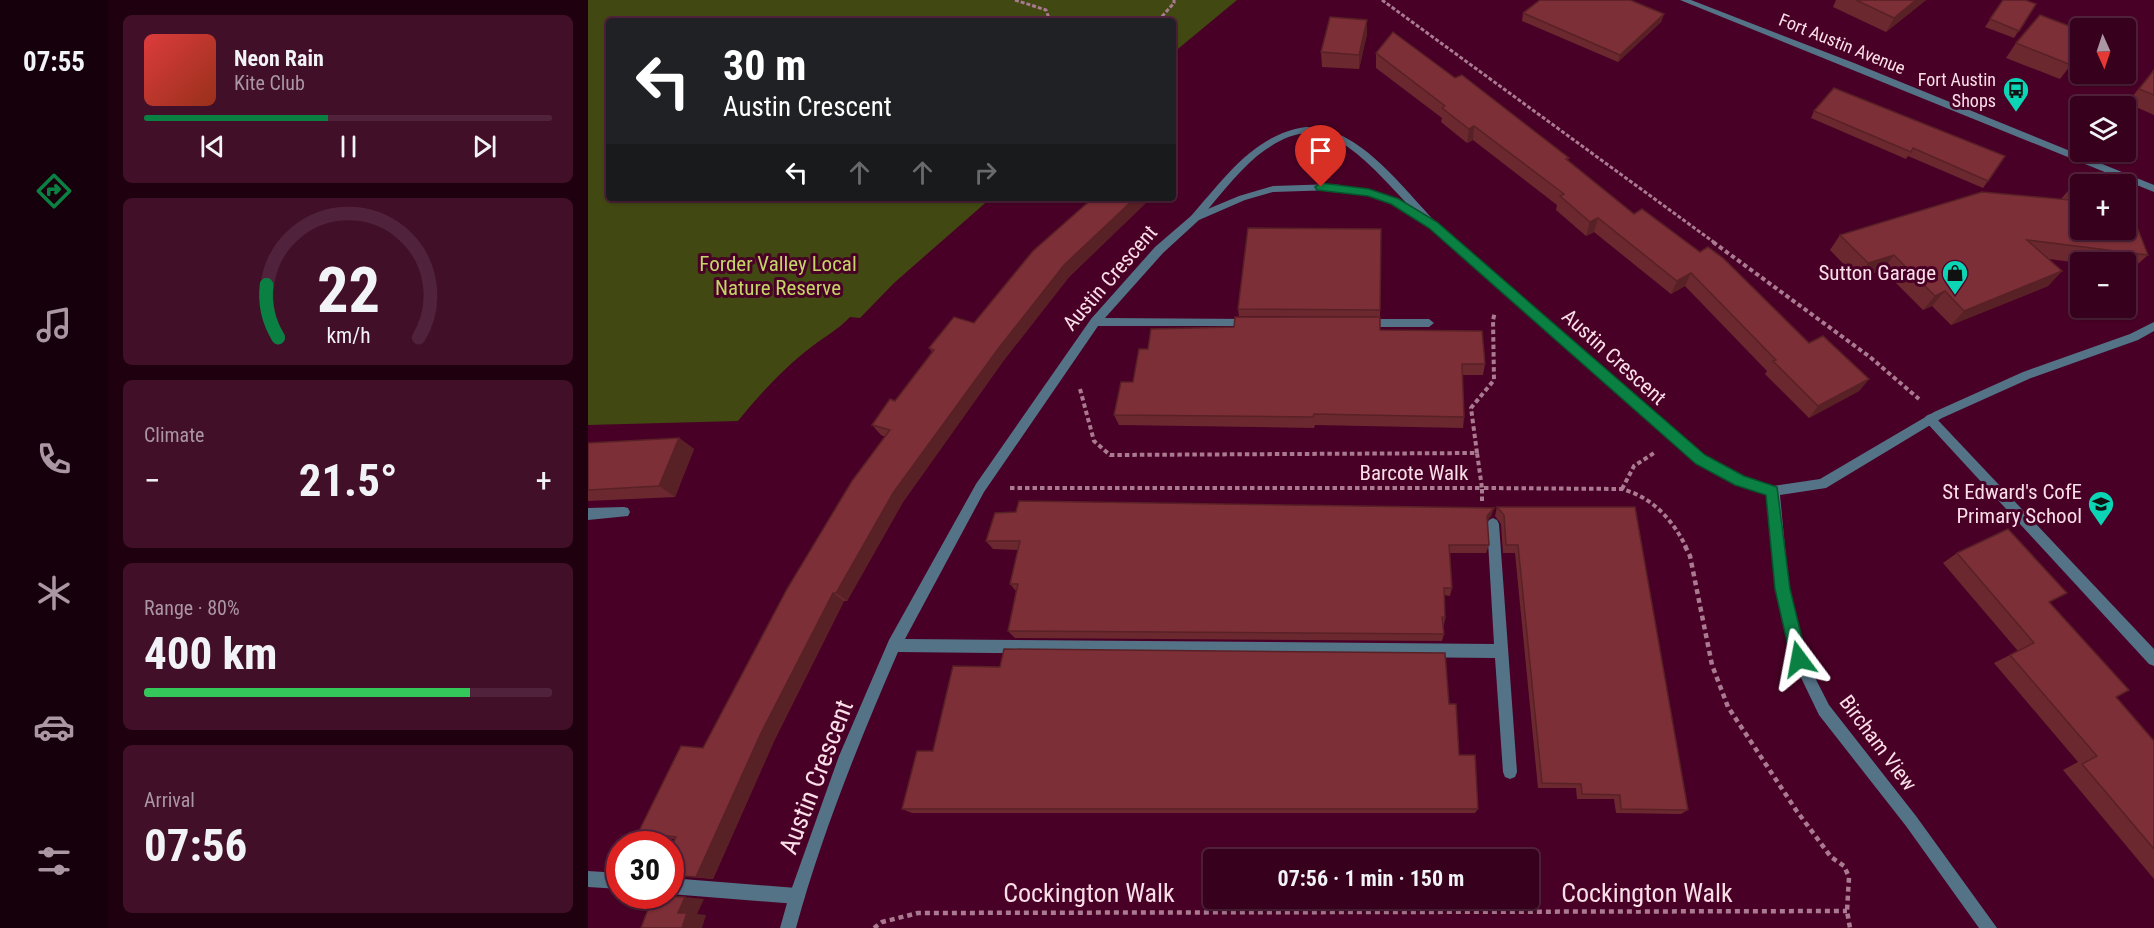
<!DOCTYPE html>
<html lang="en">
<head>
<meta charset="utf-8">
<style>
  :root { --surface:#37001c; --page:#420f29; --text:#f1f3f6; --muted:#aa97a3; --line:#51223b; --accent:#0b8043 }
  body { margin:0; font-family:"Roboto Condensed",sans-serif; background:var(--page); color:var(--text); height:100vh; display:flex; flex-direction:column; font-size:22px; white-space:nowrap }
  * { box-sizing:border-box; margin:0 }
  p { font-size:20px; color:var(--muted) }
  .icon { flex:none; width:33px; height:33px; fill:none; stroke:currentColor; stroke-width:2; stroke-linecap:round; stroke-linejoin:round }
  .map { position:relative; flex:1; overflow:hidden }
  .details { display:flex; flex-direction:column; gap:15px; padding:15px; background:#1e000f; width:480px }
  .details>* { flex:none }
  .hud { position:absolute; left:18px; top:18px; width:570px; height:183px; border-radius:6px; box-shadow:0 2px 4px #0004,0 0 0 2px var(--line); background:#202124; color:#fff; overflow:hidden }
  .needle { width:39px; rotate:177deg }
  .fabs { position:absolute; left:1482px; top:18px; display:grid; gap:12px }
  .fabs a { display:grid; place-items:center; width:66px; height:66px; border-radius:6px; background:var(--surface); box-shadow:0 2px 4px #0004,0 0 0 2px var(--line); font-size:30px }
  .speed { position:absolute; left:18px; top:831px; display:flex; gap:12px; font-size:30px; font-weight:700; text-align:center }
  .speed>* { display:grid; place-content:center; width:78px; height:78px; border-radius:50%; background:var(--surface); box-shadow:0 2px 4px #0004,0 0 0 2px var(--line); line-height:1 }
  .speed .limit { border:9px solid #d22; background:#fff; color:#111 }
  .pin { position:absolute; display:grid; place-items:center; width:51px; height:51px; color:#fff; margin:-62px -26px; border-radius:50% 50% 50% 0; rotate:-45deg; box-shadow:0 0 6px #0007 }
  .pin .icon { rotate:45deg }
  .me { position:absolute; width:66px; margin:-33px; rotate:347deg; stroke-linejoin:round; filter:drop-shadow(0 0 4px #0008) }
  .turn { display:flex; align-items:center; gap:21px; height:126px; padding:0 18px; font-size:27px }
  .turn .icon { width:78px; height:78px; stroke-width:2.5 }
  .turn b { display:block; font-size:42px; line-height:51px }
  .lanes { display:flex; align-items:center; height:57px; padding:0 18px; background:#0003; justify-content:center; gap:30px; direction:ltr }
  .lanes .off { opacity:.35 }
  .big { font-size:45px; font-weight:700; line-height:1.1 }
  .details .card { flex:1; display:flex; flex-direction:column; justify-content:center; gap:9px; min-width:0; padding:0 21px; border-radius:9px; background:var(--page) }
  .details .dial { align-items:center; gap:0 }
  .dial svg { height:156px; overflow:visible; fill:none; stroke:var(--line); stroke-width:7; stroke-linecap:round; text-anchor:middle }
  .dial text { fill:var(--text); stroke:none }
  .song { display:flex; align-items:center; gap:18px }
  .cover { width:72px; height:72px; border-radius:9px; background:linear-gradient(135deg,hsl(0 70% 55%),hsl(10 70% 35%)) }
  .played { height:6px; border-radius:3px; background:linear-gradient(90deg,var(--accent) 45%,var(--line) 45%) }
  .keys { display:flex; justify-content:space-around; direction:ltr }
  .heat { display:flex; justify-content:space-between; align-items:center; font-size:33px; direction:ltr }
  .charge { height:9px; border-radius:4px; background:linear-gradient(90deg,#34c759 80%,var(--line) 0) }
  .trip { position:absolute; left:615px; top:849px; width:336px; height:60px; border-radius:6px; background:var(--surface); box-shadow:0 2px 4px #0004,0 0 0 2px var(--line); font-weight:700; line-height:60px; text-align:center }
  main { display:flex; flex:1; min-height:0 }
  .dock { display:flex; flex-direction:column; width:108px; justify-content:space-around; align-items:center; background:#16000b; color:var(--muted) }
  .dock .icon { width:42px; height:42px }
  .dock .on { color:var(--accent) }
  .dock b { font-size:27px; color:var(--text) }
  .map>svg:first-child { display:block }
  .green { fill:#414812 }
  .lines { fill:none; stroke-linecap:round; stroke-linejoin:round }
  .path-far2 { stroke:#aa7a90; stroke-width:3; stroke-dasharray:4 2; stroke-linecap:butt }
  .path-far1 { stroke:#aa7a90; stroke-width:4; stroke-dasharray:4.5 3; stroke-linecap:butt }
  .path { stroke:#aa7a90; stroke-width:4.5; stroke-dasharray:5 4; stroke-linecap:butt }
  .lane { fill:#547387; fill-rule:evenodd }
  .street { fill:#547387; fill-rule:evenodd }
  .wall { fill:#6c282f }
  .shaded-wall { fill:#582126 }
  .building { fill:#7d2f37; stroke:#582126; stroke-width:1.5 }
  .route { fill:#0b8043; stroke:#07532c; stroke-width:1.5 }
  .labels { text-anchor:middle; stroke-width:6; stroke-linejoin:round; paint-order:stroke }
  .far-street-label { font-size:18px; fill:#fadee7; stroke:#490026 }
  .far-poi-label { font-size:18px; fill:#fadee7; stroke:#490026; text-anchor:end }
  .park-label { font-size:21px; fill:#c4d568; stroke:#490026 }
  .poi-label { font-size:21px; fill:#fadee7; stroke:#490026; text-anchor:end }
  .street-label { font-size:21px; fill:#fadee7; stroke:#490026 }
  .near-street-label { font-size:26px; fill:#fadee7; stroke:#490026 }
</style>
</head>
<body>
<main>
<nav class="dock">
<b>07:55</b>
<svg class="icon on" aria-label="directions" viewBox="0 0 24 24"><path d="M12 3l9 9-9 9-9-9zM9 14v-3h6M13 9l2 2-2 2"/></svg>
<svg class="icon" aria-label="music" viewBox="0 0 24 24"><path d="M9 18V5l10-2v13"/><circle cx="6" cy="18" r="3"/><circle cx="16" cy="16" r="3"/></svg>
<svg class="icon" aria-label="phone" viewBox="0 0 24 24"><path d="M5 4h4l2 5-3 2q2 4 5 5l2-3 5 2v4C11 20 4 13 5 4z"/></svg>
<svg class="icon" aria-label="climate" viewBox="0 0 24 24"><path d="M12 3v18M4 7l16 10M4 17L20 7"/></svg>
<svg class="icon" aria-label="car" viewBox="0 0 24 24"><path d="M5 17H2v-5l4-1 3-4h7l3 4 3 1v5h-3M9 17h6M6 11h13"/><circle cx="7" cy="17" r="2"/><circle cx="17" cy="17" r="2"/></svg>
<svg class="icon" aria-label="filters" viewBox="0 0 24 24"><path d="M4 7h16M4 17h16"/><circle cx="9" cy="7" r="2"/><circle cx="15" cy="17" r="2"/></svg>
</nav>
<section class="details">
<div class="card">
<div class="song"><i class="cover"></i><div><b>Neon Rain</b><p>Kite Club</p></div></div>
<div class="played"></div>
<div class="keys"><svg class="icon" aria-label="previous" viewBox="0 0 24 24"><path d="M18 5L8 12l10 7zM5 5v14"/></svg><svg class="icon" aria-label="pause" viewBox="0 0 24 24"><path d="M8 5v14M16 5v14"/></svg><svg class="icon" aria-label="next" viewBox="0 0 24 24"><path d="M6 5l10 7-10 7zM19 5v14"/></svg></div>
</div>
<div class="card dial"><svg viewBox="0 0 100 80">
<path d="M14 69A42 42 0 1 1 86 69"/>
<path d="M14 69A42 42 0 0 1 8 42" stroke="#0b8043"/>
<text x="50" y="56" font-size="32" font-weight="700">22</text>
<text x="50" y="72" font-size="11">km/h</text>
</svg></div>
<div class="card"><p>Climate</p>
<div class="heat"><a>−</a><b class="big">21.5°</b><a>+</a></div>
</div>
<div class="card"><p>Range · 80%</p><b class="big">400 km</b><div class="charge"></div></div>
<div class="card"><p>Arrival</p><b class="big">07:56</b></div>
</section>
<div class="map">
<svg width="1566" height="928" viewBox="0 0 1566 928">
  <rect width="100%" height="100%" fill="#490026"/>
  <path class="green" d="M0,0H649L585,53V21H21V198H403L306,283L272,318L262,317C250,330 236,337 222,348C198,366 168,398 150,421L0,425Z"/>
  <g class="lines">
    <g class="path-far2">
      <path d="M427,0L458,10L462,21"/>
      <path d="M794,0L1127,243"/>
      <path d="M570,21L586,3V0"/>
    </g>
    <g class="path-far1">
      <path d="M1125,242L1282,357L1331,399"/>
      <path d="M889,453L883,408L906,380L905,320L907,312"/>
      <path d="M422,488H894L889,453L522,455L506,441L492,389"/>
      <path d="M1034,489L1046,466L1066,453"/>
      <path d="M894,501V488L1034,489C1064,497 1085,520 1098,547"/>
    </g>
    <g class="path">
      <path d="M1097,546L1102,556L1124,665L1140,707L1208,810L1243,857L1256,866L1261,877L1259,911L1262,928"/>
      <path d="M286,928L294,922L330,913L1259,911"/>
    </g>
    <g class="lane">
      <path d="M718,127C771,127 812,185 846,220V224H838C814,200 769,143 736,135C711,128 688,141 669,156C647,175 629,199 611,220H603V216C636,179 666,134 718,127Z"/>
      <path d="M1342,414L1346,416L1566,649V666L1561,664L1338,422L1336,419L1338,416Z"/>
      <path d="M36,507L40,508L42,512L40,516L0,520V508Z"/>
      <path d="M0,871L32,873V889L0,887Z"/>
      <path d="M82,878L209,888L215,890L217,896L215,902L209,904L82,894Z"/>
    </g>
    <g class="street">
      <path d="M1092,0H1103L1266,63L1566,185V192Z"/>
      <path d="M746,184L781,190L810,199L849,222L1116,456L1155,477L1185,486L1232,479L1346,412L1435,372L1542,334L1566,322V331L1550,340L1443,378L1354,418L1238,488L1192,495L1201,589L1217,658L1241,705L1328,816L1409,928H1391L1318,826L1231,715L1204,659L1187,589L1179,495L1148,485L1108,464L841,228L804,203L780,196L746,190L685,192L657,200L611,220L575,253L517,318L663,319L667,320L668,323L667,326H510L396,492L317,639L906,644L899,524L901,520L905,518L909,520L911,524L929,772L927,777L922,779L917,777L915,772L907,658L310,652C271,742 234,833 208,928H192L201,896L251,756L301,640L388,484L503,319L567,247L603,216L651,196L685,186Z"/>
      <path d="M776,319H841L846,323L841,327H776L771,323Z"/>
    </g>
  </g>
  <g class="wall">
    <path d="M1248,0H1338L1298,32L1245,7Z"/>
    <path d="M1415,0L1448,4L1426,38L1397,27Z"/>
    <path d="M935,13L1076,14L1073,22L1030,62L934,21Z"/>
    <path d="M779,34L771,69L734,67L733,52Z"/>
    <path d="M1428,43L1492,53L1472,79L1418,58Z"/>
    <path d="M788,53L867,78L981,158L980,160L1046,214L1221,343L1281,379L1271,391L1221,418L1177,374L1179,371L1097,286L1083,294L1006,232L998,236L968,210L969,205L885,140L879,143L853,122L854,118L788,68Z"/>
    <path d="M1566,70V115L1539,103Z"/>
    <path d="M1246,88L1400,181L1395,188L1320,156L1318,159L1223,118L1226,111Z"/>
    <path d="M1486,184L1560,255L1543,270L1538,269V262H1492V263L1461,259L1474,271L1460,286L1363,325L1344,306L1335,310L1295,270L1269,278L1242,250L1252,235L1473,199Z"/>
    <path d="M505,198H563L481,277L416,360L315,502L259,601H256L187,739L125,879L82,875V849L87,839L67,837L50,833L115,748L298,437L293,435L284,425L307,401L344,352L341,348L386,323Z"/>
    <path d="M793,229L792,317L651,316L650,309Z"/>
    <path d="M792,330L897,364L895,375H874L876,417L875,428L727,425L726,428L531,425L526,415L545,382L560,349Z"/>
    <path d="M91,438L106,449L87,497L0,501V443Z"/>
    <path d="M909,507H1047L1100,810L1093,814L1028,813L1026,799H989L988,788H950L927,553H915L913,524L907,516Z"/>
    <path d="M906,508L903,516L899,521L901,545L898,553H862L864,588L862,596L856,595L857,618L856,625H855L856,634L854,641L427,638L420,631L428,591L422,584L430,550L405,549L398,541Z"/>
    <path d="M1369,553L1462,602L1528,697L1566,741V879L1475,770L1490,762L1406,663L1430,651L1355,563Z"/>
    <path d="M412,667L861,704L871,755L890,809L887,813H324L314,809L345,751Z"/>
  </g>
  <g class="shaded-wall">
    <path d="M1328,0H1338L1298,32L1306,18Z"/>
    <path d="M1076,14L1073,22L1030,62L1032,55Z"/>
    <path d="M779,20V34L771,69V55Z"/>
    <path d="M886,126L885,140L879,143L881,129Z"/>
    <path d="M585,162H586L589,174L585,177Z"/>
    <path d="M547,198H563L481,277L416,360L315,502L259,601L248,593L305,493L410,349L476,265Z"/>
    <path d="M1010,218L1006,232L998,236L1002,222Z"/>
    <path d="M1306,255L1295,270L1269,278L1280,263Z"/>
    <path d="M1474,271L1460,286L1363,325L1376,311Z"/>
    <path d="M1103,273L1097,286L1083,294L1089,281Z"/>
    <path d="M1357,291L1344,306L1335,310L1347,296Z"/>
    <path d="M1281,379L1271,391L1221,418L1230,406Z"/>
    <path d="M91,438L106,449L87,497L71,486Z"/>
    <path d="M906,508L903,516L897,524L899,516Z"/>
    <path d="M245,593L256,601L187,739L125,879L108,877L173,733Z"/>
    <path d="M97,897L116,899L109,914L118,915L114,928H94L90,913Z"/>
  </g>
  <g class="building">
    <path d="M952,0H1042L1076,14L1032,55L935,13Z"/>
    <path d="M1268,0H1328L1306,18Z"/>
    <path d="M1415,0H1437L1448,4L1431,31L1402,19Z"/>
    <path d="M1452,15L1492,30V53L1483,65L1428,43Z"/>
    <path d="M742,17L779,20L771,55L733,52Z"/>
    <path d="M805,32L867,78L874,75L981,158L978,159L1046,214L1054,209L1112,252L1120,247L1135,258L1221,343L1235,336L1281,379L1230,406L1185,361L1188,360L1103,273L1089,281L1010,218L1002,222L972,196L976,194L886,126L881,129L854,108L857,106L788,53Z"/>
    <path d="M1566,70V95L1551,89Z"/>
    <path d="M1246,88L1417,156L1400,181L1325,148L1323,152L1226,111Z"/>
    <path d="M1486,184L1492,185V230H1538V199L1560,255L1439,240L1474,271L1376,311L1357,291L1347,296L1306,255L1280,263L1252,235L1394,192L1492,201Z"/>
    <path d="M505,198H547L476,265L410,349L305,493L248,593H245L173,733L108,877L82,875V849L88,837L50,833L93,746L115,748L199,589L264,481L302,430L284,425L302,399L307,401L346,350L341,348L366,317L386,323L445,251Z"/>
    <path d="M660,228L793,229L792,310L650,309Z"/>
    <path d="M647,317H792V330L894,331L897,364H874L876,417L726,414L725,417L526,415L533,382H545L551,349H560L563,329L646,327Z"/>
    <path d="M91,438L71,486L0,490V443Z"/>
    <path d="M431,501L906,508L899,516L901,545H861L864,588H856L857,618L854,617L856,634L420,631L430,584H422L432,541H398L407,513L428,512Z"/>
    <path d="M909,507H1047L1100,810L1033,809L1032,795L994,794L993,784L954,783L930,545H918L916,515Z"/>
    <path d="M1420,529L1479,593L1461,602L1541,690L1528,697L1566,741V849L1494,764L1509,756L1422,655L1446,643L1369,553Z"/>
    <path d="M416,649L857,653L861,704H868L871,755H887L890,809H314L329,751H345L365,666L412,667Z"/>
    <path d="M65,896L97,897L90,913H99L94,928H53Z"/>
  </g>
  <path class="route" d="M733,183L781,189L811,199L849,222L1117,455L1156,476L1189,487L1202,589L1219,659L1216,665L1211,667L1205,665L1203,659L1187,589L1178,495L1147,485L1108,464L841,228L803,204L780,196L729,190L727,187Z"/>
  <defs>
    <g id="bus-pin" transform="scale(1.35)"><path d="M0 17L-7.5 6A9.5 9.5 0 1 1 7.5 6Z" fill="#0bd5b5" stroke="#490026"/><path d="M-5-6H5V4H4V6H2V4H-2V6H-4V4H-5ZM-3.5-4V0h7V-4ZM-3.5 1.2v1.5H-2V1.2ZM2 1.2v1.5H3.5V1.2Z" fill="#111"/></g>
    <g id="shop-pin" transform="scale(1.35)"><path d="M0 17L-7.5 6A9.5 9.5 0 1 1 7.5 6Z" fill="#0bd5b5" stroke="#490026"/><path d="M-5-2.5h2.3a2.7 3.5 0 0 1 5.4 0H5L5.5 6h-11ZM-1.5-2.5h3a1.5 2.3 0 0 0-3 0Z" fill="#111"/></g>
    <g id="school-pin" transform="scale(1.35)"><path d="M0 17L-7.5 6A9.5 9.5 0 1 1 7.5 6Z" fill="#0bd5b5" stroke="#490026"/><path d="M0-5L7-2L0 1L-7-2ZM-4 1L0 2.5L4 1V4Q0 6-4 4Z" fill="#111"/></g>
  </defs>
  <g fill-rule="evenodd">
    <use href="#bus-pin" x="1428" y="90"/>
    <use href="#shop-pin" x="1367" y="273"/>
    <use href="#school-pin" x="1513" y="504"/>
  </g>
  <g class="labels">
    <g class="far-street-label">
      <text transform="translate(1254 44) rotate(22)" y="6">Fort Austin Avenue</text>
    </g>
    <g class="far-poi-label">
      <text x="1408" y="86">Fort Austin<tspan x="1408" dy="21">Shops</tspan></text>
    </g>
    <g class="park-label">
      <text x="190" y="271">Forder Valley Local<tspan x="190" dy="24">Nature Reserve</tspan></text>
    </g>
    <g class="poi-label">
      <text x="1348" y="280">Sutton Garage</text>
      <text x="1494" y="499">St Edward's CofE<tspan x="1494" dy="24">Primary School</tspan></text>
    </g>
    <g class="street-label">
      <text transform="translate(522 278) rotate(-49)" y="7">Austin Crescent</text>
      <text transform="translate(1026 357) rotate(42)" y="7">Austin Crescent</text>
      <text x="826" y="480">Barcote Walk</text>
      <text transform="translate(1290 743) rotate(53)" y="7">Bircham View</text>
    </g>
    <g class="near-street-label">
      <text transform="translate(228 777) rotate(-69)" y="9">Austin Crescent</text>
      <text x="501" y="902">Cockington Walk</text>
      <text x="1059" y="902">Cockington Walk</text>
    </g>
  </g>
</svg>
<div class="fabs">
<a><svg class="needle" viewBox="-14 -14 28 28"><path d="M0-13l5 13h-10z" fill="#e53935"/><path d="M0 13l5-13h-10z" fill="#aa97a3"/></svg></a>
<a><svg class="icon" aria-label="layers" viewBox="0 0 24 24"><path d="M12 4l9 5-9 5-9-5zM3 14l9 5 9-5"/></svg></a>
<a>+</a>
<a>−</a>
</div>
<div class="speed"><div class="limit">30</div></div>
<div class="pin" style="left:733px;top:187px;background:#d93025"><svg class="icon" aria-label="arrive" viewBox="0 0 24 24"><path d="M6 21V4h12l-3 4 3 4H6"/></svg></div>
<svg class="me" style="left:1211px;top:659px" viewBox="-20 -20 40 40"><path d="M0-17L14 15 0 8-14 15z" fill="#0b8043" stroke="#fff" stroke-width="4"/></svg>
<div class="trip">07:56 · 1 min · 150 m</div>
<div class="hud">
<div class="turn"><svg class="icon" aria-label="left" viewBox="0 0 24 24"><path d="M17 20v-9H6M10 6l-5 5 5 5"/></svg><div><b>30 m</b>Austin Crescent</div></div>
<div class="lanes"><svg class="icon" aria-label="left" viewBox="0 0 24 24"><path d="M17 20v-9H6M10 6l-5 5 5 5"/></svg><svg class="icon off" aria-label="ahead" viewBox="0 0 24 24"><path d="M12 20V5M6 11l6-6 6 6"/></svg><svg class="icon off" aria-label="ahead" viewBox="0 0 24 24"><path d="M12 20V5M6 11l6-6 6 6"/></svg><svg class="icon off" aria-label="right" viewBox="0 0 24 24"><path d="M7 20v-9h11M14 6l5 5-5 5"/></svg></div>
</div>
</div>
</main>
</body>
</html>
